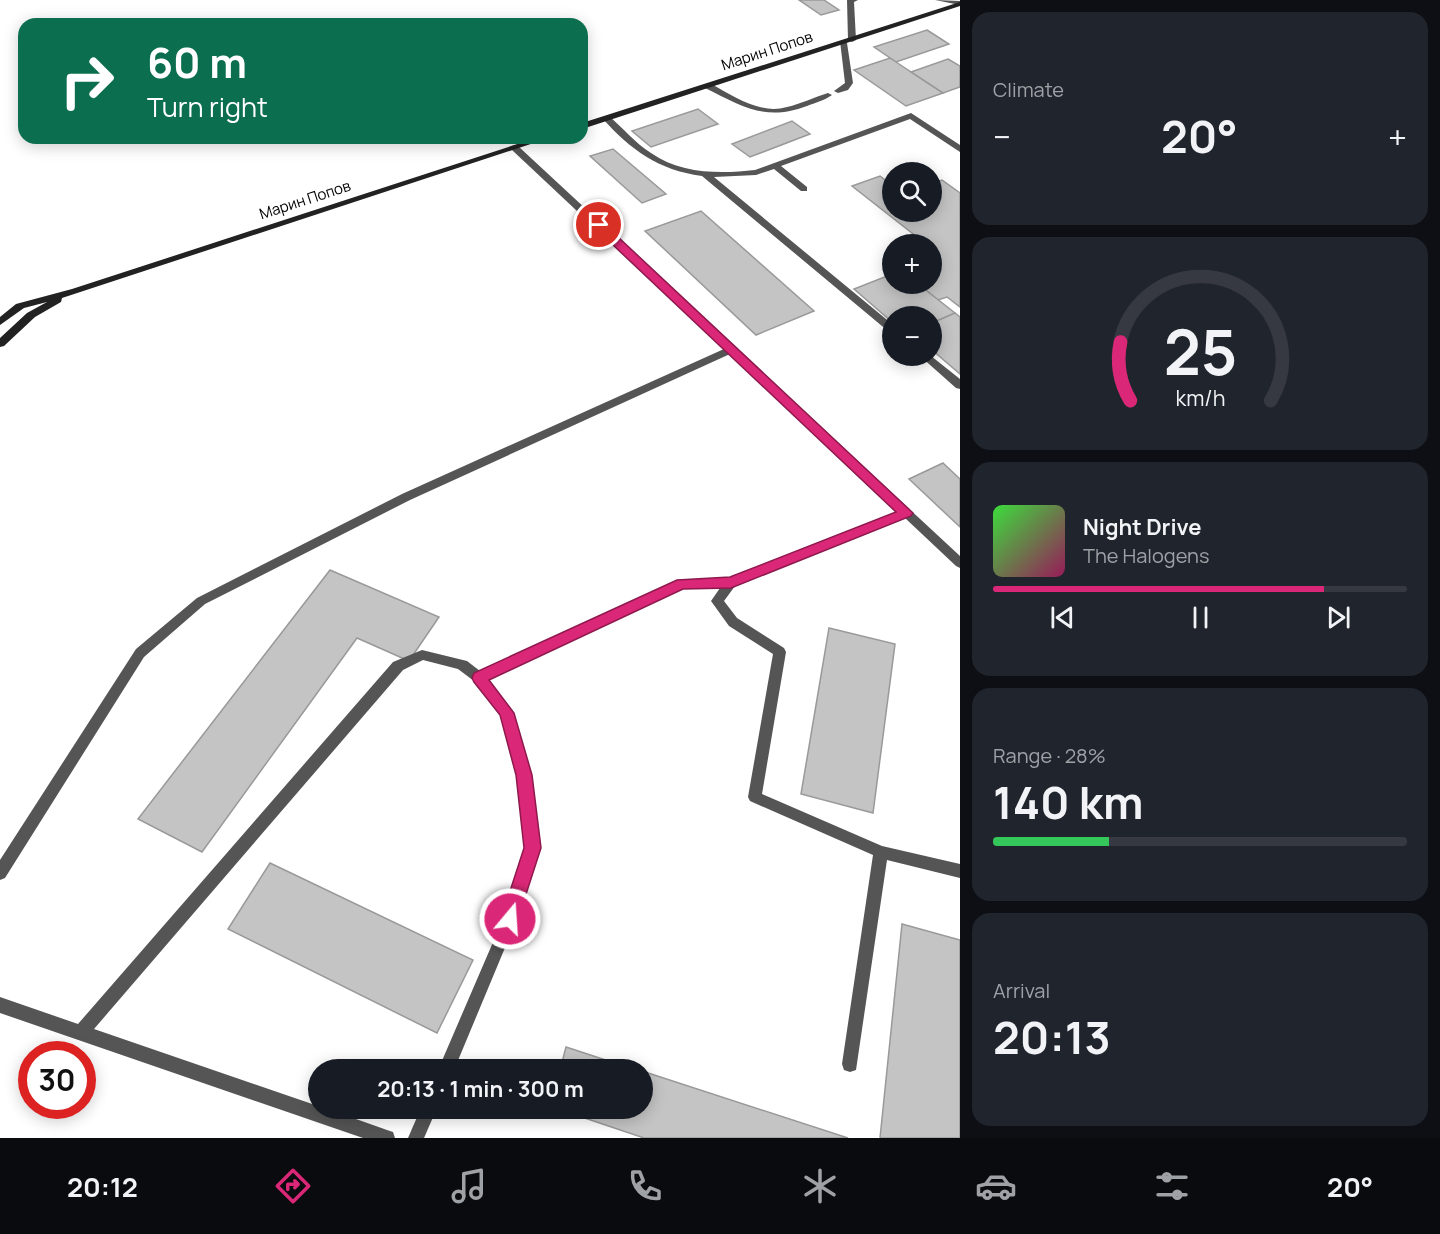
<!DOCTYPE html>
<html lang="en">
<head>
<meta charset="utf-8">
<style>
  :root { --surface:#171b24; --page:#20242c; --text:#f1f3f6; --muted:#9ea1a6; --line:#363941; --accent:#db2777 }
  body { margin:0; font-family:Manrope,sans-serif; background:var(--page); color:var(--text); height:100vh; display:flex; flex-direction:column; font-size:22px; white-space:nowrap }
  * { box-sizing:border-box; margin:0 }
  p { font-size:20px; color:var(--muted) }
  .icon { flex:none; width:33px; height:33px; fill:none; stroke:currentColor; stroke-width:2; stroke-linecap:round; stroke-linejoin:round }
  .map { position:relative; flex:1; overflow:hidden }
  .drawer { display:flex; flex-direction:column; gap:12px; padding:12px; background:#0d0f14; width:480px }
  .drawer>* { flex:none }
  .top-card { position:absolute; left:18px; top:18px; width:570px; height:126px; border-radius:18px; box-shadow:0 3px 15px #0003; background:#0b6e4f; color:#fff; overflow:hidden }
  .tools { position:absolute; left:882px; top:162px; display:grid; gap:12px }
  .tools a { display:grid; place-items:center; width:60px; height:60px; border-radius:50%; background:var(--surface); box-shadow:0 3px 15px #0003; font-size:30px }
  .speed { position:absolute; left:18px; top:1041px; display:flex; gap:12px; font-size:30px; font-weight:700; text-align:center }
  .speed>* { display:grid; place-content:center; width:78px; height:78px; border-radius:50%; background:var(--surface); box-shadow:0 3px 15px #0003; line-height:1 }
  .speed .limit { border:9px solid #d22; background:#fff; color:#111 }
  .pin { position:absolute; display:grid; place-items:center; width:51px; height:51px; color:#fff; margin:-26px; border:3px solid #fff; border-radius:50%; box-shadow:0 2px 6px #0007 }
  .me { position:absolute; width:66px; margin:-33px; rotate:18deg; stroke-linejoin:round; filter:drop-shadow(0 0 4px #0008) }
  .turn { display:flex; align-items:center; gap:21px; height:126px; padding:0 30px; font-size:27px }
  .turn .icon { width:78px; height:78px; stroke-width:2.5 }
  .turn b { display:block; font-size:42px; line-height:51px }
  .big { font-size:45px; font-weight:700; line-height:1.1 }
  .drawer .card { flex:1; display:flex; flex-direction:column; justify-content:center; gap:9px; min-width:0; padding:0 21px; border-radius:18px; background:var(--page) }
  .drawer .dial { align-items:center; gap:0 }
  .dial svg { height:156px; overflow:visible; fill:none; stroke:var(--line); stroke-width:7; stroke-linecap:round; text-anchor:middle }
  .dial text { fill:var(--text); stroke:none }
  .song { display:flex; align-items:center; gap:18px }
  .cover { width:72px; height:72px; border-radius:9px; background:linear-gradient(135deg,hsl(120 70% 55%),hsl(330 70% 35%)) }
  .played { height:6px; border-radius:3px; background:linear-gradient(90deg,var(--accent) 80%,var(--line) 80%) }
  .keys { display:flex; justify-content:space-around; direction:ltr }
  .heat { display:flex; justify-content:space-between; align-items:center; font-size:33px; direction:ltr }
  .charge { height:9px; border-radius:4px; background:linear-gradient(90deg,#34c759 28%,var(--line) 0) }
  .trip { position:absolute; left:308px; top:1059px; width:345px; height:60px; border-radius:30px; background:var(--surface); box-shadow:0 3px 15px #0003; font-weight:700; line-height:60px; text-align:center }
  .menu { display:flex; height:96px; justify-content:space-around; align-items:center; background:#090b0e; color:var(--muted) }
  .menu .icon { width:42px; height:42px }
  .menu .current { color:var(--accent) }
  .menu b { font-size:27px; color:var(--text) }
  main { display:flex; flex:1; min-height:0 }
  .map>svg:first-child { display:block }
  .building { fill:#c4c4c4; stroke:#999; stroke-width:1.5 }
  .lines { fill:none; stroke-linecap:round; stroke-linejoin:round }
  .service { fill:#555; fill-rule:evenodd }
  .minor { fill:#555; fill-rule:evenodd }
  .secondary { fill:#222; fill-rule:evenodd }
  .route { fill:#db2777; stroke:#8e194d; stroke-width:1.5 }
  .labels { text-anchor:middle; stroke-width:6; stroke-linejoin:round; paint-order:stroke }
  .far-street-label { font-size:15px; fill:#000; stroke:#fff }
</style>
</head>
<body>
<main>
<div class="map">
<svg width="960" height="1138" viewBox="0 0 960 1138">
  <rect width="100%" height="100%" fill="#fff"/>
  <g class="building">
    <path d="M799,0H824L839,10L821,15Z"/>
    <path d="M927,30L949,44L896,62L874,47Z"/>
    <path d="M890,58L896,62L943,93L906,106L854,70Z"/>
    <path d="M948,59L960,66V87L943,93L911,72Z"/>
    <path d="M698,109L718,124L651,147L632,131Z"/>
    <path d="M792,121L810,134L750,157L732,144Z"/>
    <path d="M613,149L666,194L642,203L590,156Z"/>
    <path d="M880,176L892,185V212H932V184L942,180L960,193V307L947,297L938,300L918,284H932V258L940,255L932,248V244H926L852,186Z"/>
    <path d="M701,211L814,311L756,335L645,231Z"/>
    <path d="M892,274V284H918L955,313L932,323V316H892V322L854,289Z"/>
    <path d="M955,313L960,317V374L932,350V323Z"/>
    <path d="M943,463L960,479V527L909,479Z"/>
    <path d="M330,570L439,617L409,661L357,638L202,852L138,819Z"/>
    <path d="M829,628L895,644L873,813L801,794Z"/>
    <path d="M270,863L473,960L437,1033L228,929Z"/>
    <path d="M902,924L960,940V1138H880Z"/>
    <path d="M566,1047L636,1070H560Z"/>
    <path d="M642,1071L848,1138H644L555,1108H642Z"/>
  </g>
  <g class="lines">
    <g class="service">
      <path d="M847,0H858L854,2L856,40L852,42L848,40Z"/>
      <path d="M935,0L960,1V5Z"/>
      <path d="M840,41L847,43L853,83L848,90L838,93L834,91L845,83Z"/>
      <path d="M705,84H711C734,96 760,115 787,107C801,104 814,97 828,93L832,95C825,100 815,103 807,106C765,122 742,106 705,88Z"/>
      <path d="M911,113L960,145V152L910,119L781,166L807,187V191H801L774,169L756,175L714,177L892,324V332L888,331L702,176C658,170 631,150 602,118L609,116C623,128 635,143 651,153C681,174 720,174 755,170Z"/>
      <path d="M920,356H931L960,379V389L956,388Z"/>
    </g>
    <g class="minor">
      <path d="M515,145L518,146L960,556V568L956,566L905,518L735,586L724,601L737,618L784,648L786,652L762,794L882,846L960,864V878L887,860L856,1070L850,1072L844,1070L842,1064L873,855L750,801L748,797L773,654L729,626L711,601L720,588L683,589L488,679L514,713L531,775L539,848L517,919L454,1070H438L503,919L525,848L517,775L501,715L474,681L458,669L423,660L403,670L94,1029L318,1106V1108H325L387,1130L393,1132L395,1138H363L0,1013V997L78,1024L393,662L422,650L467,661L480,671L678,581L730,578L898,512L730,354L410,500L205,604L144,657L5,878L0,880V860L136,649L197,598L402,494L724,349L512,150V146Z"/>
      <path d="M421,1108H437L424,1138H408Z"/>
    </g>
    <g class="secondary">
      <path d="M960,2V6L582,129V123Z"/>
      <path d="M536,138H549L62,298L61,302L35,317L4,346L0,347V338L27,313L47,302L24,308L0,325V317L16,304L72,289Z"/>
    </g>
  </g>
  <path class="route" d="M599,222L603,223L913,513L911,516L731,588L683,589L489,680L514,713L532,775L541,848L518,919L515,925L510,927L504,925L501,919L524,848L516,775L500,715L474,682L472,678L474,673L677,580L730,577L896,512L595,228V223Z"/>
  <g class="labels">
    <g class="far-street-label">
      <text transform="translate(767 51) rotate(-18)" y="5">Марин Попов</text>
      <text transform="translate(305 200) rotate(-18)" y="5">Марин Попов</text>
    </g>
  </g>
</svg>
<div class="tools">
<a><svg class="icon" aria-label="search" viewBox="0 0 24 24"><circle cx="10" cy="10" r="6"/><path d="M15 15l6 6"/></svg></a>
<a>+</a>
<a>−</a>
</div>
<div class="speed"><div class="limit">30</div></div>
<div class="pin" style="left:599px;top:225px;background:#d93025"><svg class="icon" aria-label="arrive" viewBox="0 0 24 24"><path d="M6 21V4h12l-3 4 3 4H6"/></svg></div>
<svg class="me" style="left:510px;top:919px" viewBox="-20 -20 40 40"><circle r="17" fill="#db2777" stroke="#fff" stroke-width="3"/><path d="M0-11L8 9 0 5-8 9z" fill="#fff"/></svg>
<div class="trip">20:13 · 1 min · 300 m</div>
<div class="top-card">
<div class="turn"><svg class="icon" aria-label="right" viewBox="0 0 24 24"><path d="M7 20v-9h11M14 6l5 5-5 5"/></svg><div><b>60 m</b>Turn right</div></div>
</div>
</div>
<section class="drawer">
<div class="card"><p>Climate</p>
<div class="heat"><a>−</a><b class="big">20°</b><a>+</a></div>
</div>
<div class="card dial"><svg viewBox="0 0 100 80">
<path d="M14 69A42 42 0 1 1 86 69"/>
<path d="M14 69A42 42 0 0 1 9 39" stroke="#db2777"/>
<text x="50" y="56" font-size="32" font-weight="700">25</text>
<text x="50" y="72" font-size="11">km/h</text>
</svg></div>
<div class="card">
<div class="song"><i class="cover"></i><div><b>Night Drive</b><p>The Halogens</p></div></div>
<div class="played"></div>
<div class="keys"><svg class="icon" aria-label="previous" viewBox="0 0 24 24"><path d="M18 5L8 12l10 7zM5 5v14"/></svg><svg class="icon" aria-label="pause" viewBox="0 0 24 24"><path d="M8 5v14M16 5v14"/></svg><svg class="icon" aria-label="next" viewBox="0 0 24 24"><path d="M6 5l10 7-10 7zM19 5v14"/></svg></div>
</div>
<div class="card"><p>Range · 28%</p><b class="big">140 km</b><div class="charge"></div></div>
<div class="card"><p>Arrival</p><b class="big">20:13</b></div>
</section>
</main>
<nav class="menu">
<b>20:12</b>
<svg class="icon current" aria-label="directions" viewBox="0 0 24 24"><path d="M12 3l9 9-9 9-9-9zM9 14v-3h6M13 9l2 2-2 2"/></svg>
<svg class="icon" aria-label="music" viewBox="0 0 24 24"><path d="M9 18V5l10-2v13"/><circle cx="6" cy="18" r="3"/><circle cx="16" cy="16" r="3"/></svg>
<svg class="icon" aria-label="phone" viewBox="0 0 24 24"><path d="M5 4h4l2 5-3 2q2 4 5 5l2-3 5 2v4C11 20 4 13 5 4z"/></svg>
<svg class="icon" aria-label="climate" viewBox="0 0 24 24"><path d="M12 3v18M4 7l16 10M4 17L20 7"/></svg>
<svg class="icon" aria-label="car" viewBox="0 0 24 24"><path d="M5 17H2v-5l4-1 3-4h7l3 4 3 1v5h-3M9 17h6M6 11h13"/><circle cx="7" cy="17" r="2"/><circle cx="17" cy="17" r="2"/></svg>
<svg class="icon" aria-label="filters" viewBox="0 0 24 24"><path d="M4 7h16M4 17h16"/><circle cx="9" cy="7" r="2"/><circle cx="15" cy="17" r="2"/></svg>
<b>20°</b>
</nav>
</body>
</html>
